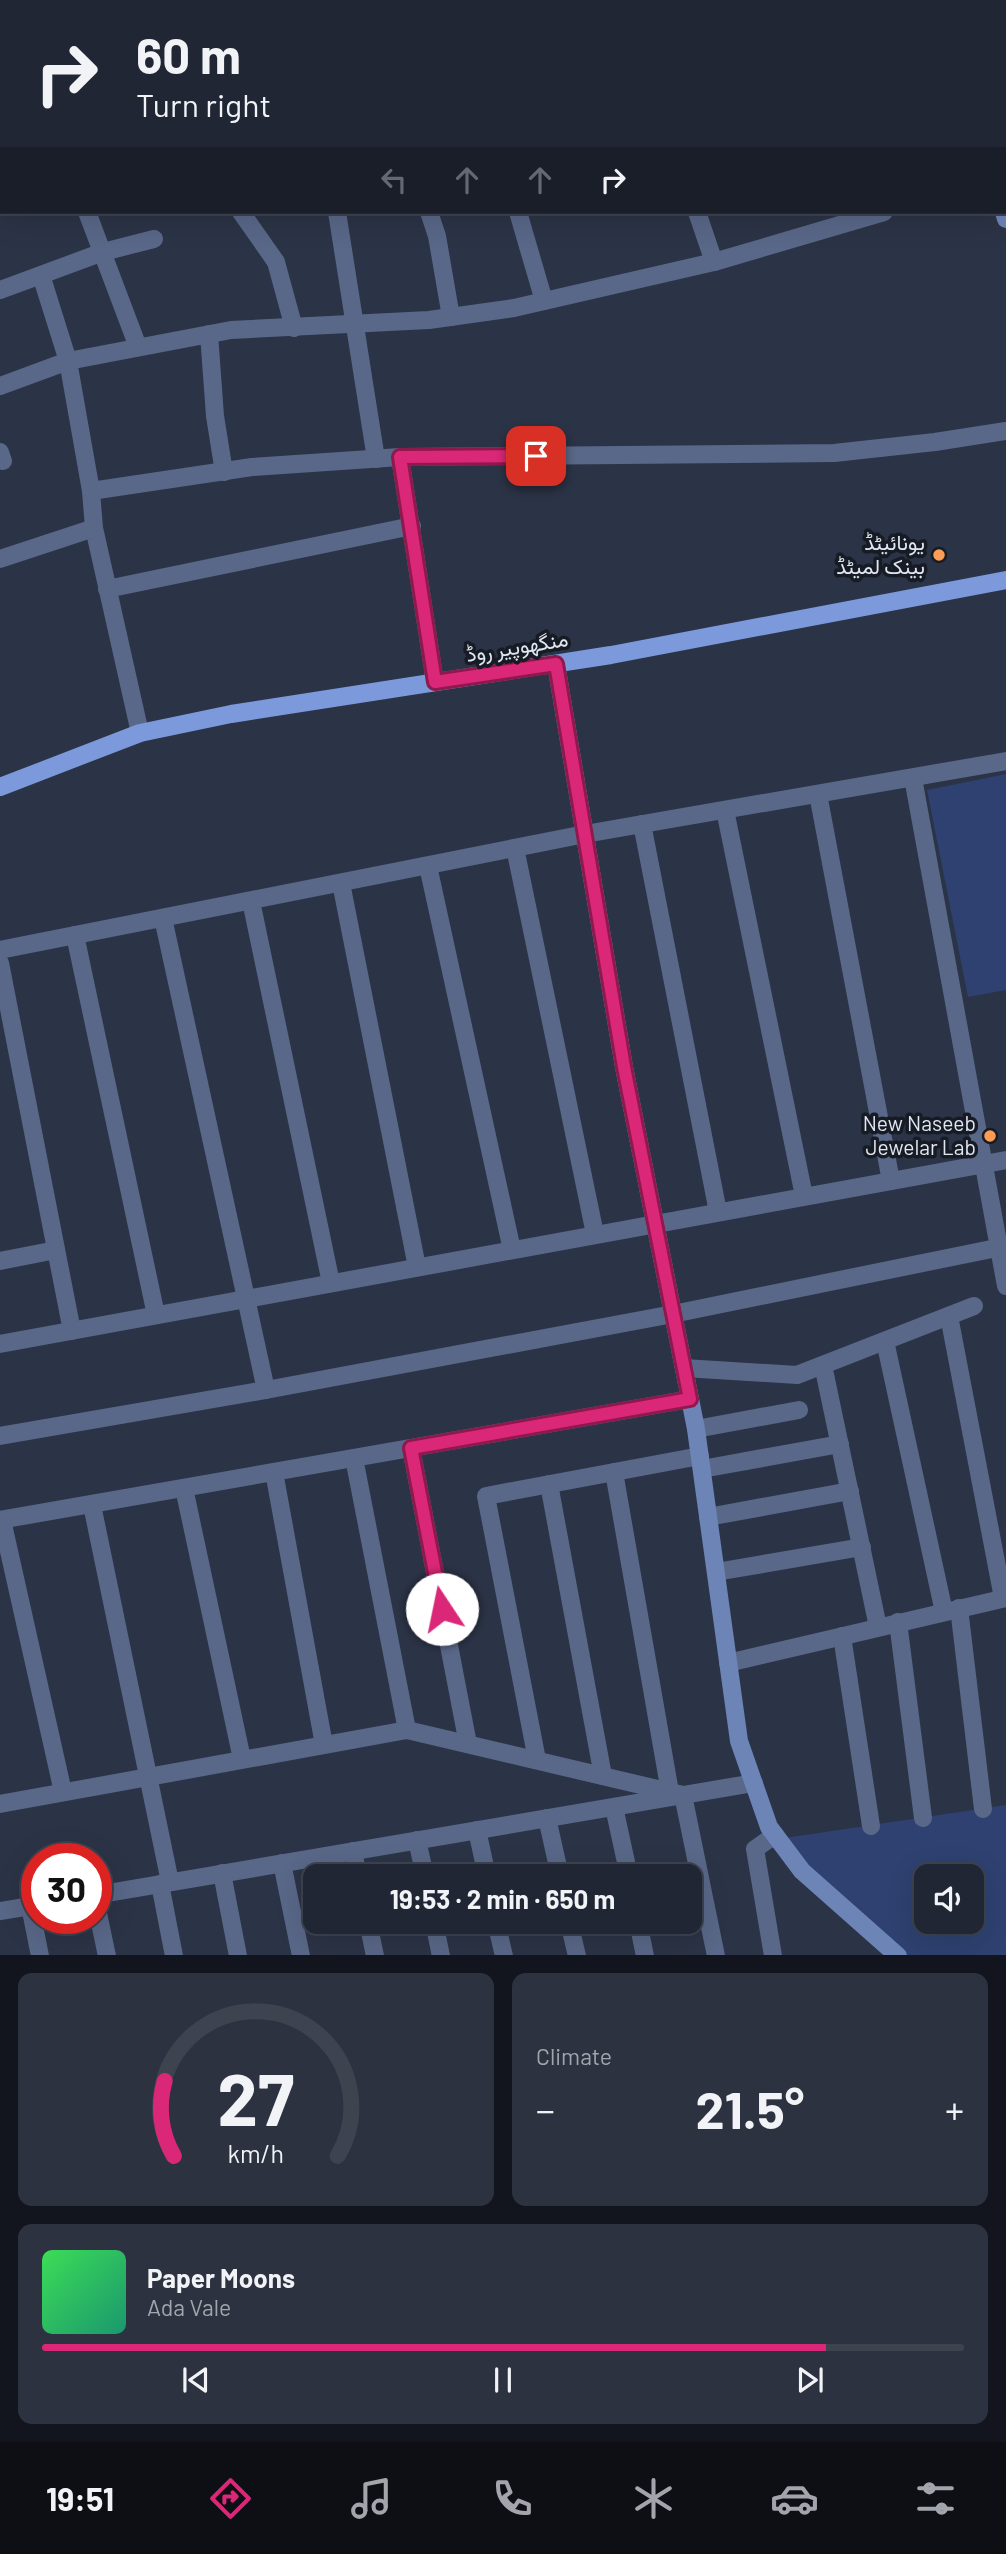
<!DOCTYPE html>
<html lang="en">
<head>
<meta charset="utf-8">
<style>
  :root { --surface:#202634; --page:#2d3240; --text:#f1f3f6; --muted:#a2a5ac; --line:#3d434f; --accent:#db2777 }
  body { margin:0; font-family:Barlow,Vazirmatn,sans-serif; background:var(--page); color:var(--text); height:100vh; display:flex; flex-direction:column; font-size:26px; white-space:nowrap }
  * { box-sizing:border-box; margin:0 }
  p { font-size:23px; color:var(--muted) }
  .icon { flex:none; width:38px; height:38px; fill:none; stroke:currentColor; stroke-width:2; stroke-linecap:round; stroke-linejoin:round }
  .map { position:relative; height:1955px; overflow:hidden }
  .sheet { display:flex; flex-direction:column; gap:18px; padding:18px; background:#12151d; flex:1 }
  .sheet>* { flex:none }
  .hud { position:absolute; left:0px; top:0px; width:1006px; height:214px; box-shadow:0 7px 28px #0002,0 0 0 2px var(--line); background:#202634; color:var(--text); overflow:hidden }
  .buttons { position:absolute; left:914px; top:1864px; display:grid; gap:14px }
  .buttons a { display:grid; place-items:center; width:70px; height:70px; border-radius:14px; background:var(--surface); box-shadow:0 7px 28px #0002,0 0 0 2px var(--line); font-size:35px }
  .speed { position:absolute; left:21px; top:1843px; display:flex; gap:14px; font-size:35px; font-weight:700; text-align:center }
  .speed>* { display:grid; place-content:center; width:91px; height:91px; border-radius:50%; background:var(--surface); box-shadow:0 7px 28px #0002,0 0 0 2px var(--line); line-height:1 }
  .speed .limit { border:10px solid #d22; background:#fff; color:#111 }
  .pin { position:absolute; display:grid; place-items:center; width:60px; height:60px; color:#fff; margin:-30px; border-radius:14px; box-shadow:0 4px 10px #0006 }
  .me { position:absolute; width:77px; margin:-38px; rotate:349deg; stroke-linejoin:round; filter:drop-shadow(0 0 5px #0008) }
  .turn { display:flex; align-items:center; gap:24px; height:147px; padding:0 21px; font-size:32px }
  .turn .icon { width:91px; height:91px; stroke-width:2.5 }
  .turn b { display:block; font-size:49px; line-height:60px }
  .lanes { display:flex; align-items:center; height:66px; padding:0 21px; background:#0003; justify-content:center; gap:35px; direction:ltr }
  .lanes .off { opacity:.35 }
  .big { font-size:52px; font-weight:700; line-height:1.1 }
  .sheet .tile { flex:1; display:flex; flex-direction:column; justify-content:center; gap:10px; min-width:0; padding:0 24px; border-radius:14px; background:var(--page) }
  .sheet .dial { align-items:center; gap:0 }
  .dial svg { height:182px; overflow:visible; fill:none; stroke:var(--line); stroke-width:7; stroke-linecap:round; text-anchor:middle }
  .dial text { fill:var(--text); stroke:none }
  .song { display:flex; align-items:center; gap:21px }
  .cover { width:84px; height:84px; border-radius:10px; background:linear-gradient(135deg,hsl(130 70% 55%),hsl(160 70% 35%)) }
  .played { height:7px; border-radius:4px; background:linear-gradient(90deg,var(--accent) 85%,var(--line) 85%) }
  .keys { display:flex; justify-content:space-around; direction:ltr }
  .heat { display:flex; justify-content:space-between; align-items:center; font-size:38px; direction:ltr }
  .sheet .tiles { flex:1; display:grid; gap:18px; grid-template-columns:1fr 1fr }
  .tile:last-child { grid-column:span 2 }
  .trip { position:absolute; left:303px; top:1864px; width:399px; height:70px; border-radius:14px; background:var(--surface); box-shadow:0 7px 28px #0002,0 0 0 2px var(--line); font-weight:700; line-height:70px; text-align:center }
  .menu { display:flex; height:112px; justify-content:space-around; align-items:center; background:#0d0f15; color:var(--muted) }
  .menu .icon { width:49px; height:49px }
  .menu .selected { color:var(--accent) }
  .menu b { font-size:32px; color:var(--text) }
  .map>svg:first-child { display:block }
  .green { fill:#2e4170; fill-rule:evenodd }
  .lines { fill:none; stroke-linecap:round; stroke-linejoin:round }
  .street { stroke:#596788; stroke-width:18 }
  .secondary { stroke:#6d84b7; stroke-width:18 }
  .primary { stroke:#7c99db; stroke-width:18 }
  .route-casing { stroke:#8e194d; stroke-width:18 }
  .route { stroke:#db2777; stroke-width:12 }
  .poi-dot { fill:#fd9d55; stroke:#171b24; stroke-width:2.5 }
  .labels { text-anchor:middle; stroke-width:7; stroke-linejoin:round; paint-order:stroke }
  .poi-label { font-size:21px; fill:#e0e6f2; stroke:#171b24; text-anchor:end }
  .street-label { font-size:21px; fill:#e0e6f2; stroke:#171b24 }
</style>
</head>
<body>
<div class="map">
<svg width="1006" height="1956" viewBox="0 0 1006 1956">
  <rect width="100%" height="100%" fill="#2b3346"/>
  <g class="green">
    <path d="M1006,774V990L968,997L927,790Z"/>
    <path d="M1006,1805V1955H898L778,1839ZM926,1876H971V1922H926Z"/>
  </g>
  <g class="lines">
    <g class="street">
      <path d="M366,0V2"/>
      <path d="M457,0V2"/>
      <path d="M541,0V2"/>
      <path d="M629,2L638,0"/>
      <path d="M0,3V27"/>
      <path d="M0,104H2"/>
      <path d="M1004,178L1006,177"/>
      <path d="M87,212L138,347"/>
      <path d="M241,212L276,262L294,328"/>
      <path d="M337,212L376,459"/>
      <path d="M429,212L437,236L451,317"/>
      <path d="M518,212L544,301"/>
      <path d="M697,212L714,262"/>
      <path d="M41,275L68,361L91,491L94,528L140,733"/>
      <path d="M0,290L103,252L154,239"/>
      <path d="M209,334L215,416L224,472"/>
      <path d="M0,386L68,361L231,330L429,320L514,308L714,262L884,212"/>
      <path d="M0,452L3,461"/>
      <path d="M400,457L435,682"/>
      <path d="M91,491L252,467L400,457L834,453L935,442L1006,431"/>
      <path d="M0,559L94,528"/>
      <path d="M107,589L412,526"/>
      <path d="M913,778L1006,1286"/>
      <path d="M818,794L891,1181"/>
      <path d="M725,810L804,1196"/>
      <path d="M642,824L718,1212"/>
      <path d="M515,848L595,1234"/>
      <path d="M428,866L512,1250"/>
      <path d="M341,883L417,1267"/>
      <path d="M251,901L331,1283"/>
      <path d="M163,918L266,1390"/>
      <path d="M75,935L156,1315"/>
      <path d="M0,950L585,834L1006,761"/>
      <path d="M0,963L72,1331"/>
      <path d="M0,1261L56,1250"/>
      <path d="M949,1316L1003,1598"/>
      <path d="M885,1341L944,1612"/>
      <path d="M0,1344L1006,1160"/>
      <path d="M823,1365L878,1627"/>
      <path d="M684,1368L797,1375L974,1306"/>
      <path d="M696,1429L799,1410"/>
      <path d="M0,1436L266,1390L673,1314L1006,1246"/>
      <path d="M411,1448L468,1744"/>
      <path d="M354,1458L407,1730"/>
      <path d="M702,1469L840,1444"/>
      <path d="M274,1472L324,1745"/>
      <path d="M614,1472L670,1792"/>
      <path d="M549,1484L603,1776"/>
      <path d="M184,1488L242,1759"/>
      <path d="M92,1505L170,1882"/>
      <path d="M708,1517L850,1491"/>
      <path d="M0,1520L690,1399"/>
      <path d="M2,1520L63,1792"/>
      <path d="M716,1572L862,1547"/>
      <path d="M959,1608L983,1809"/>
      <path d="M898,1622L923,1818"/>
      <path d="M842,1636L871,1826"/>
      <path d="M728,1663L1006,1598"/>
      <path d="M537,1760L486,1496L700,1456"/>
      <path d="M0,1804L407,1730L683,1795L716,1956"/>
      <path d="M614,1807L629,1876"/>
      <path d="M547,1818L560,1876"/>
      <path d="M477,1830L487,1876"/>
      <path d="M417,1840L425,1876"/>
      <path d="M353,1851L358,1876"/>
      <path d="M282,1863L301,1956"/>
      <path d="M222,1873L238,1956"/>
      <path d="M160,1884L174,1956"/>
      <path d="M96,1895L754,1783"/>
      <path d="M96,1904L107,1956"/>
      <path d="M30,1906L40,1956"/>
      <path d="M0,1911L37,1905"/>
      <path d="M368,1922L375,1956"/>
      <path d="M434,1922L441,1956"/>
      <path d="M496,1922L504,1956"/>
      <path d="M569,1922L577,1956"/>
      <path d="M638,1922L645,1956"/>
      <path d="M773,1956L755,1849L775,1835"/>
    </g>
    <g class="secondary">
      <path d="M935,0L936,2"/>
      <path d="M1004,212L1006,219"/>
      <path d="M556,664L624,1067L696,1429L739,1741L769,1827L802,1871L898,1956"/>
    </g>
    <path class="primary" d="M0,787L140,733L231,714L611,655L1006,580"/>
  </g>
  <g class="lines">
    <g class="route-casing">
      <path id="route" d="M442,1609L411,1448L690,1399L624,1067L556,664L435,682L400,457L536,456"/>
    </g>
    <use href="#route" class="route"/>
  </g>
  <g class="poi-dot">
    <circle cx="939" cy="555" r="7"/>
    <circle cx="990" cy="1136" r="7"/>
  </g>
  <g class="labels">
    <g class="poi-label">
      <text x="925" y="550">یونائیٹڈ<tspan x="925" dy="24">بینک لمیٹڈ</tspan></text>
      <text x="976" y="1131">New Naseeb<tspan x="976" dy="24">Jewelar Lab</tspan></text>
    </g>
    <g class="street-label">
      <text transform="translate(517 647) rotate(-9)" y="7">منگھوپیر روڈ</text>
    </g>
  </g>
</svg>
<div class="buttons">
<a><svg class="icon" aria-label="sound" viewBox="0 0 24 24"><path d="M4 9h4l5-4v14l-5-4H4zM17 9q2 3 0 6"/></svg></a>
</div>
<div class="speed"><div class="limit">30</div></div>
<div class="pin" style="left:536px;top:456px;background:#d93025"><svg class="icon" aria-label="arrive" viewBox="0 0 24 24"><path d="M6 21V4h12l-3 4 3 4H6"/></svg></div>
<svg class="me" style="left:442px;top:1609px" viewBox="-20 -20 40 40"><circle r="19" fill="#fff"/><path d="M0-13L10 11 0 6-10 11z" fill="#db2777"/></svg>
<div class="trip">19:53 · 2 min · 650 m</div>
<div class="hud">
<div class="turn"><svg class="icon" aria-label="right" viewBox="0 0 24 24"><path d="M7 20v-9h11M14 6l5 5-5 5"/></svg><div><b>60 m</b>Turn right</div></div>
<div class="lanes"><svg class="icon off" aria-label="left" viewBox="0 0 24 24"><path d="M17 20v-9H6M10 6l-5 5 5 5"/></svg><svg class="icon off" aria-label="ahead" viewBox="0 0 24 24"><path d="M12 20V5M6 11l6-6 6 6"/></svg><svg class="icon off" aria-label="ahead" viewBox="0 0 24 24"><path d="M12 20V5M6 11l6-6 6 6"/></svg><svg class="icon" aria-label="right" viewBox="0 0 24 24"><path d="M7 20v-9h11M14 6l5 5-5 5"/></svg></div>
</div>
</div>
<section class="sheet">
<div class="tiles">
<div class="tile dial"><svg viewBox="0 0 100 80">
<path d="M14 69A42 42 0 1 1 86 69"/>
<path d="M14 69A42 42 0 0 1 10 36" stroke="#db2777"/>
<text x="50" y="56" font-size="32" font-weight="700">27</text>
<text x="50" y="72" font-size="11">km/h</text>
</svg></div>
<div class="tile"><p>Climate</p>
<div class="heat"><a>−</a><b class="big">21.5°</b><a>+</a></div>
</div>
<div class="tile">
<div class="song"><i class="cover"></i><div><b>Paper Moons</b><p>Ada Vale</p></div></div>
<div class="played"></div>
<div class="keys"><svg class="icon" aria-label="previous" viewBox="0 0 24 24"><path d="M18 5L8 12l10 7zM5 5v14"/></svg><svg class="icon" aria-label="pause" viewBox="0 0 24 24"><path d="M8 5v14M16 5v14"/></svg><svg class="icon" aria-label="next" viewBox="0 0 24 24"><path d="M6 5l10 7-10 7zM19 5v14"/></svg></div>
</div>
</div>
</section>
<nav class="menu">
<b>19:51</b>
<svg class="icon selected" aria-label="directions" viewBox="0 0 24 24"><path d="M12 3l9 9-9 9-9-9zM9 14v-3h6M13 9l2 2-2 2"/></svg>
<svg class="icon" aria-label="music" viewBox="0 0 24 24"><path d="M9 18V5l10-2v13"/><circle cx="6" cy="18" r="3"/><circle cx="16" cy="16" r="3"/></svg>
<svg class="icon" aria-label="phone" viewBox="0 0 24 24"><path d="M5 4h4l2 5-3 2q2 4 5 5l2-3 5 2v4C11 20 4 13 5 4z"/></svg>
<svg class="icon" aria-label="climate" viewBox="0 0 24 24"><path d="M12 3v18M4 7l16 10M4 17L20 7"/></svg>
<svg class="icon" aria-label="car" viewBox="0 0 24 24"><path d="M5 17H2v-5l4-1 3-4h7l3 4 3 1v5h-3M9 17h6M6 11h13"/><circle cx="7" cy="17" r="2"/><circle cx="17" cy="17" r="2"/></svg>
<svg class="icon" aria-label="filters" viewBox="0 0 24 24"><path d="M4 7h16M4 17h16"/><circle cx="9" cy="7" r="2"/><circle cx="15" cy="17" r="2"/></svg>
</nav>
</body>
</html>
